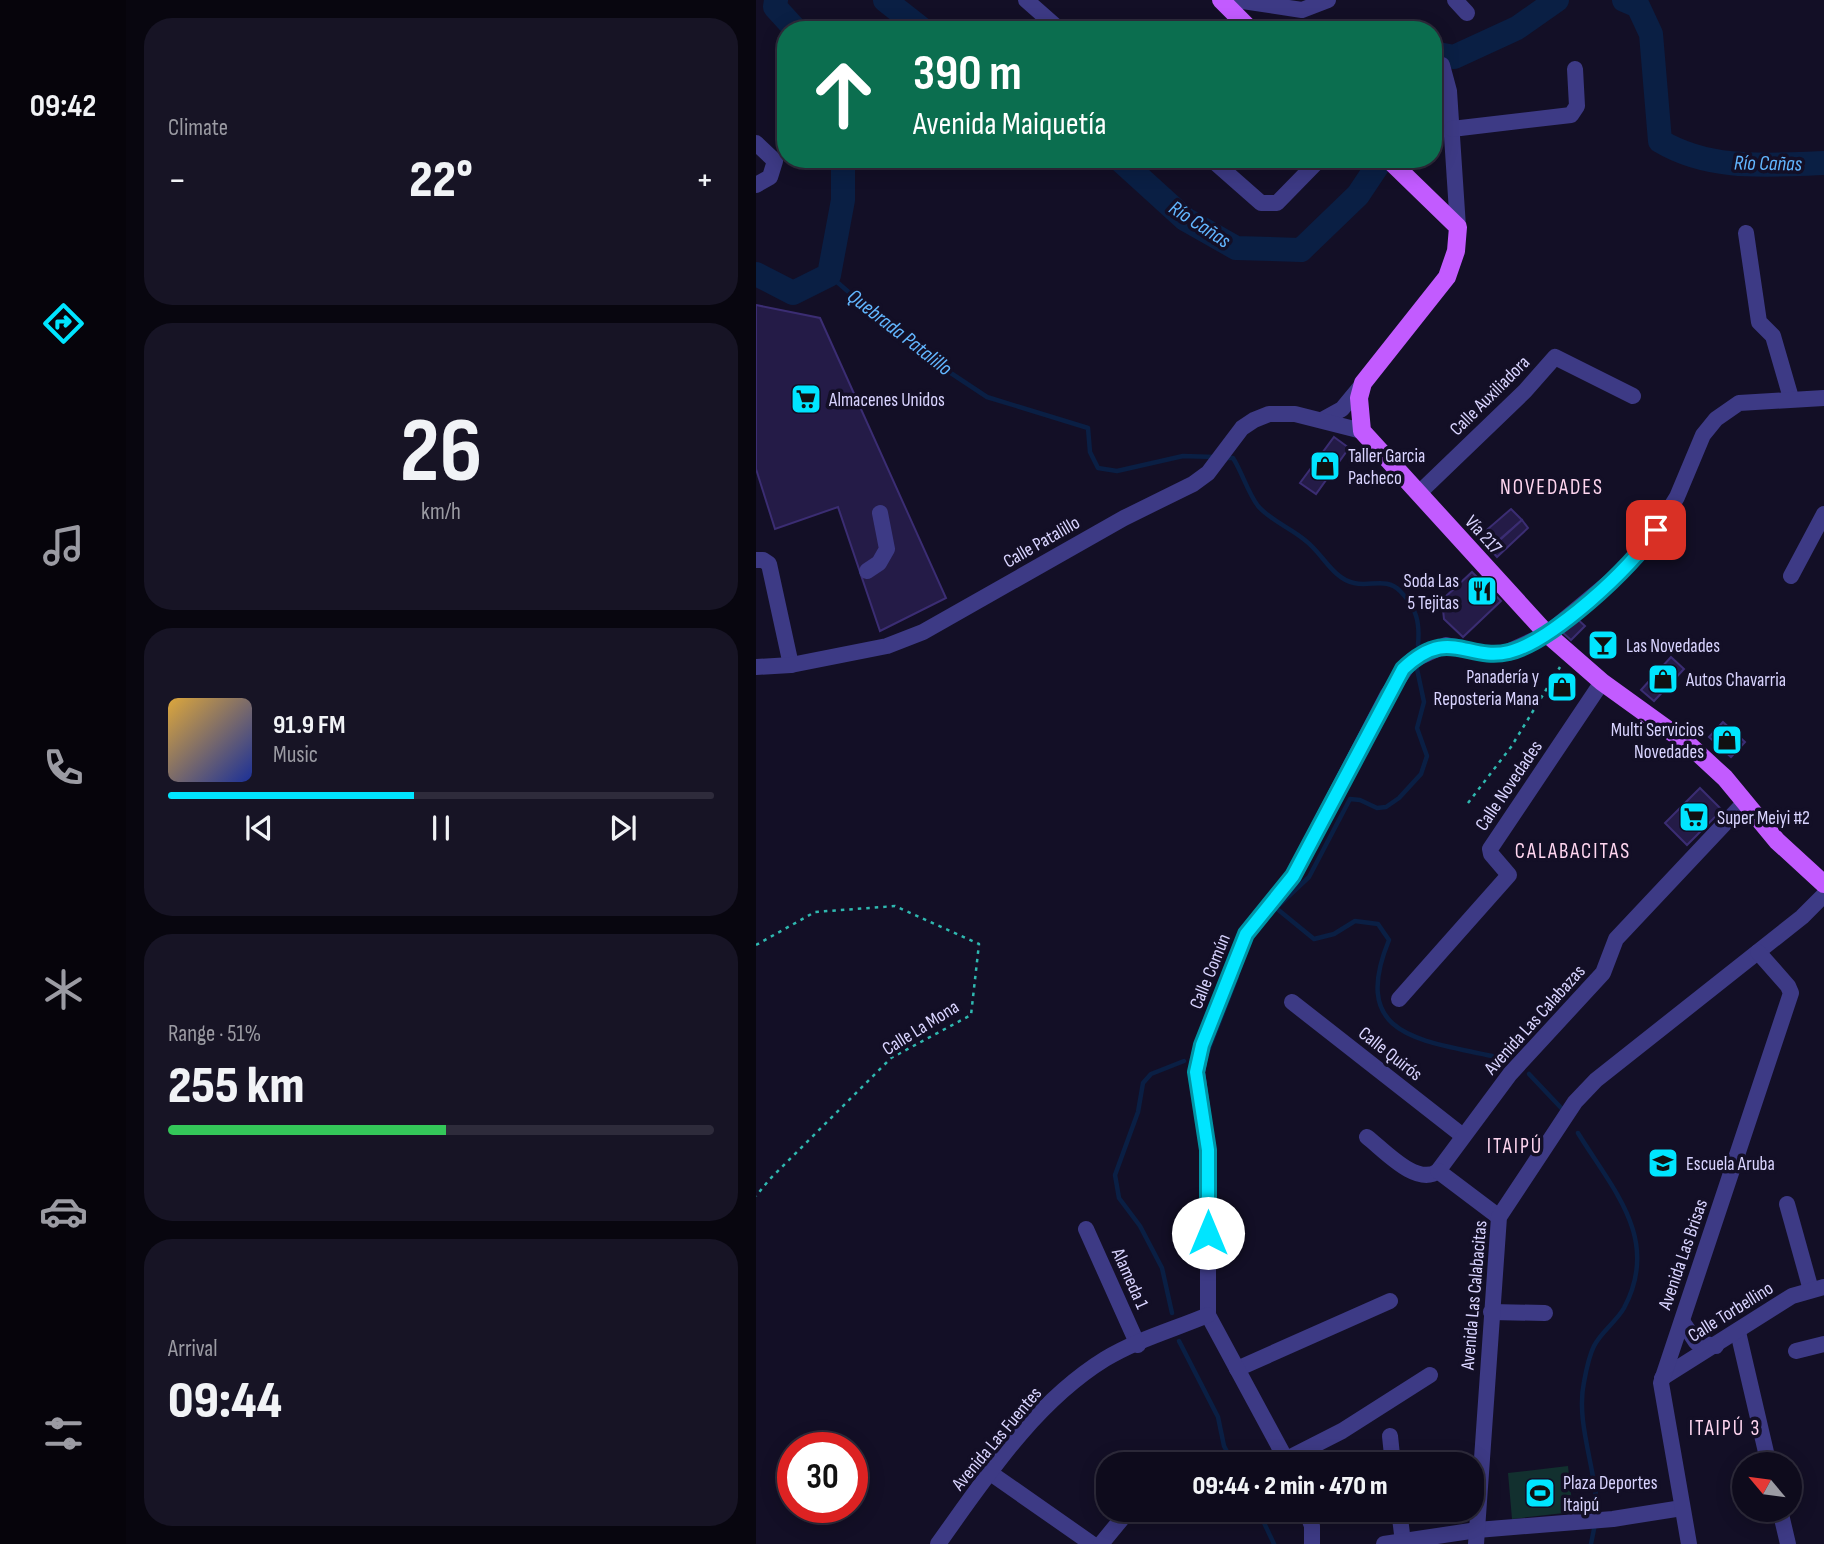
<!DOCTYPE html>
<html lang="en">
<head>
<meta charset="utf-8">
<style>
  :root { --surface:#0e0b1c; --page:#171425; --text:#f1f3f6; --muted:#9b9ba3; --line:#2e2b3b; --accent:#00e5ff }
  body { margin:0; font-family:"Sofia Sans Condensed",sans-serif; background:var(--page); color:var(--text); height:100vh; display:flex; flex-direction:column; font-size:26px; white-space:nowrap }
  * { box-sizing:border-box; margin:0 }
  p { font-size:23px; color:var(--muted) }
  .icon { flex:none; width:38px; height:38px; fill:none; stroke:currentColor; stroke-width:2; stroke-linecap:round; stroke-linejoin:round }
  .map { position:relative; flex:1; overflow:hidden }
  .details { display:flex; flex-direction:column; gap:18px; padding:18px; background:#08060f; width:630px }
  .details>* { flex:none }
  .banner { position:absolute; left:21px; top:21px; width:665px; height:147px; border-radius:28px; box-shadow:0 4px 18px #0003,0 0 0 2px var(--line); background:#0b6e4f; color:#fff; overflow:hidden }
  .needle { width:46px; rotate:299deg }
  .controls { position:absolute; left:976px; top:1452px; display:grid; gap:14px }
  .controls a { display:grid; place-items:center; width:70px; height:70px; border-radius:50%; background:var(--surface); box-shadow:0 4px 18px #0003,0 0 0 2px var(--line); font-size:35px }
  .speed { position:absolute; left:21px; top:1432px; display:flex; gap:14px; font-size:35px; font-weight:700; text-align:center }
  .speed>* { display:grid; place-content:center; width:91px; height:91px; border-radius:50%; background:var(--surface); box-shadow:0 4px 18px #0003,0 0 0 2px var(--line); line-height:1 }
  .speed .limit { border:10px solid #d22; background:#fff; color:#111 }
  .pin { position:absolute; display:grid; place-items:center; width:60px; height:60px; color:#fff; margin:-30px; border-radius:14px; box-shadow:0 4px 10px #0006 }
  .me { position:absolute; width:77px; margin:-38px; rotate:0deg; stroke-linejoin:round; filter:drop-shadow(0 0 5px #0008) }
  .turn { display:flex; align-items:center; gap:24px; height:147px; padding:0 21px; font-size:32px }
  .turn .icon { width:91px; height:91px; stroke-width:2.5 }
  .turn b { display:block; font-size:49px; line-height:60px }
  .big { font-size:52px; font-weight:800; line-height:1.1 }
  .details .tile { flex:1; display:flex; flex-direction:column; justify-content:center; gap:10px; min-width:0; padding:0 24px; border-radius:28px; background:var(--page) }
  .details .dial { align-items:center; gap:0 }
  .dial b { font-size:91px; line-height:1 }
  .song { display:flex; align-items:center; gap:21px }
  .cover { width:84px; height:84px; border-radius:10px; background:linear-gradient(135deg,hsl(40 70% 55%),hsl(230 70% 35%)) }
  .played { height:7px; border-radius:4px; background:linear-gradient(90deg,var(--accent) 45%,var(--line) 45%) }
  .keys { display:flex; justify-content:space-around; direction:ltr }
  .heat { display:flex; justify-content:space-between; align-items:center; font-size:38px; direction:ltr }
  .charge { height:10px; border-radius:5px; background:linear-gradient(90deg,#34c759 51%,var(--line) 0) }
  .trip { position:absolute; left:340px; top:1452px; width:388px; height:70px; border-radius:28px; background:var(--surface); box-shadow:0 4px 18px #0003,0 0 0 2px var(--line); font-weight:800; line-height:70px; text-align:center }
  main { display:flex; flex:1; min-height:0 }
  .tab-bar { display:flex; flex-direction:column; width:126px; justify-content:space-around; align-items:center; background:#06040b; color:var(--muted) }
  .tab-bar .icon { width:49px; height:49px }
  .tab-bar .current { color:var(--accent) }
  .tab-bar b { font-size:32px; color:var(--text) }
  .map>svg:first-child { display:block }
  .green { fill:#12302f }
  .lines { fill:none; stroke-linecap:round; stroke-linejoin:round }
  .stream { stroke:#0a1f44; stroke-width:4.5 }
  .river { stroke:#0a1f44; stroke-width:24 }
  .building { fill:#241b47; stroke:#3b2d73; stroke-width:2 }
  .path { stroke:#2fb8b0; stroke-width:2.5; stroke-dasharray:3.5 5; stroke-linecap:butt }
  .minor { stroke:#3d3a85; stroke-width:16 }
  .major { stroke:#c25bff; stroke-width:18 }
  .route-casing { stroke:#0095a6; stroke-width:18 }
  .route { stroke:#00e5ff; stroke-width:12 }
  .labels { text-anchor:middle; stroke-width:7; stroke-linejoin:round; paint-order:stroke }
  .street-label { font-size:19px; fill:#d9d4ff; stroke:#130f26 }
  .poi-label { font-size:19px; fill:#d9d4ff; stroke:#130f26; text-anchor:start }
  .water-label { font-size:21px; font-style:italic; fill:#62b6ff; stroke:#130f26 }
  .neighbourhood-label { font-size:21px; letter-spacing:2px; fill:#ffd6f0; stroke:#130f26 }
</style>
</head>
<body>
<main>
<nav class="tab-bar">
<b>09:42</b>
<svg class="icon current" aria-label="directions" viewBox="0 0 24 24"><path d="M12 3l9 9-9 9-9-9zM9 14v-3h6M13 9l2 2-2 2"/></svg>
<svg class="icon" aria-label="music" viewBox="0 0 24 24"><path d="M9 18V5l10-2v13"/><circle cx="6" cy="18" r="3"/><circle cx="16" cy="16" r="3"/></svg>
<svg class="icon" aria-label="phone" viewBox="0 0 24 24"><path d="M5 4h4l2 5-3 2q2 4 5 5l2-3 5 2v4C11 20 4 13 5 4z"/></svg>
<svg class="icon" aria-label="climate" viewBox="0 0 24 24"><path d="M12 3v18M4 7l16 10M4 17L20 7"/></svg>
<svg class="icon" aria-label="car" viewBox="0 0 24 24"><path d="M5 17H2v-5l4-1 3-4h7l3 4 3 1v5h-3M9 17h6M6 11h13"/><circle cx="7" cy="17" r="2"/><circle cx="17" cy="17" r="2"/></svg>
<svg class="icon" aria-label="filters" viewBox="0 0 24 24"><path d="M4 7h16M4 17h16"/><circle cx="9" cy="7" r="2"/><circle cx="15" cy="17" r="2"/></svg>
</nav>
<section class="details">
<div class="tile"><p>Climate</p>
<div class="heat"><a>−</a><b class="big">22°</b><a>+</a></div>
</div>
<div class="tile dial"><b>26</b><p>km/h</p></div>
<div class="tile">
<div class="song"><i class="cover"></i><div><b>91.9 FM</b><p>Music</p></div></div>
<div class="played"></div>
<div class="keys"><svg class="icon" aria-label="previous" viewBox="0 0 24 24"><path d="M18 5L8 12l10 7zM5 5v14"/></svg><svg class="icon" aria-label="pause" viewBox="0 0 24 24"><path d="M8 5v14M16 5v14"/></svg><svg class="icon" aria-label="next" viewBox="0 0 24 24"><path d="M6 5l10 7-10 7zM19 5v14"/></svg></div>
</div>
<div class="tile"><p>Range · 51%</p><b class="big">255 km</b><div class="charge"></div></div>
<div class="tile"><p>Arrival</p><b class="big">09:44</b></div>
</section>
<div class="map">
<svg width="1068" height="1544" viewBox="0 0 1068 1544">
  <rect width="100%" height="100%" fill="#130f26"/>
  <path class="green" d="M812,1466L817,1512L756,1519L752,1473Z"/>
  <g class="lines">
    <g class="stream">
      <path d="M73,275L157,348L231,397L332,428L334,452L342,468L361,471L427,456L459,457"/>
      <path d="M468,458H477C486,472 492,493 502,506C515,521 535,528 550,541C566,553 577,579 598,583C614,587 631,577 644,591C661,608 664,623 662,645"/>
      <path d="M521,907L553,877L594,799L604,800L621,808L630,807L643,798L665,774L671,756L661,728L668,702L661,669"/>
      <path d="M520,908L558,939L578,934L599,921L622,924L633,940C593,1037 665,1040 736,1056"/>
      <path d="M452,1051L481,977"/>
      <path d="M773,1074L809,1112"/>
      <path d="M822,1133C857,1190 905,1239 868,1308C860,1322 845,1332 838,1346C833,1356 830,1371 828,1382C819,1424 842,1473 841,1516"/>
      <path d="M416,1313L406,1268L384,1226L363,1198L359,1175L382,1112L387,1083L395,1074L428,1061"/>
      <path d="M423,1341L462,1417L468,1446L478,1465"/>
      <path d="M502,1510L518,1544"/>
      <path d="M835,1544L839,1524"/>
    </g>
    <g class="river">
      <path d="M20,0L19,7L40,30"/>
      <path d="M129,0L167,30"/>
      <path d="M868,0L882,6L895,34L904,141C954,171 1012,165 1068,163"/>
      <path d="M677,53L698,57L761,28L801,0"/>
      <path d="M363,159L429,219L480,248L545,250L602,195L626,159"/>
      <path d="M0,274L37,293L73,275L87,200V159"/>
    </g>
  </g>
  <g class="building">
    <path d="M0,305L64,318L190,598L124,631L82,507L19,529L0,469Z"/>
    <path d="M578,437L593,448L560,494L544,483Z"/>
    <path d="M755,509L766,520L736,546L726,534Z"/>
    <path d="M766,520L772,528L741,557L734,549Z"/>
    <path d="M716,572L745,601L707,637L688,619L686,600Z"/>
    <path d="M818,616L829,626L815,640L805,631Z"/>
    <path d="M915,657L928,669L898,701L885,690Z"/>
    <path d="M807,676L814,680L805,697L797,693Z"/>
    <path d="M967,722L989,742L975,757L953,737Z"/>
    <path d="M944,788L966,810L931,845L909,823Z"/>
  </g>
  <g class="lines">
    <g class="path">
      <path d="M712,803L755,747L804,667"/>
      <path d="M0,945L59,912L139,906L223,944L215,1015L135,1058L13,1180L0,1196"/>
    </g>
    <g class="minor">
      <path d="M270,0L304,30"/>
      <path d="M480,0L546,10L572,0"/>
      <path d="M699,0L711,13"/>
      <path d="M686,65L693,91L702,227"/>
      <path d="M696,129L815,115L821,106L819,69"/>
      <path d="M0,143L19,161L14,177L0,185"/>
      <path d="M455,159L505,203H521L564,159"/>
      <path d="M990,233L1003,322L1017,336L1035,398"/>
      <path d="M566,420L586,409L605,386"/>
      <path d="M663,493L769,391L799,357L877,396"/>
      <path d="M0,560H7L13,564L35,665"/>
      <path d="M111,571L123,563L131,549L124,513"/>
      <path d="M1035,576L1068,514"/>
      <path d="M0,667L35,665L131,646L167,632L368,518L437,484L452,473L486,428L498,420L513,414H539L606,431"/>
      <path d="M643,999L753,875L735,854L734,849L846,682"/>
      <path d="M536,1002L707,1136"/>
      <path d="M611,1137C628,1150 661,1187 682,1171L754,1074L847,973L860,939L988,803"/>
      <path d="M682,1171L743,1217"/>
      <path d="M1031,1204L1055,1290"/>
      <path d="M330,1229L382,1345"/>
      <path d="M735,1312L789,1313"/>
      <path d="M926,1321L940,1342L960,1346"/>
      <path d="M982,1332L1013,1465"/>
      <path d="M1040,1351L1068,1344"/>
      <path d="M481,1369L634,1301"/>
      <path d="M906,1378L1036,1296L1068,1287"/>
      <path d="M634,1436L637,1465"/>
      <path d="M531,1459L586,1431L674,1375"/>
      <path d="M533,1465L452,1315V1150L441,1072L446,1045L490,934L537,876L632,694L655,661L690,645L726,653H749L791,634L862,575L890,547L921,497L947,435L960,419L983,403L1068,398"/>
      <path d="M233,1472L336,1544"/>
      <path d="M550,1510L556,1526V1544"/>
      <path d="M643,1510L647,1542"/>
      <path d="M1024,1510L1032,1544"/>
      <path d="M182,1544C230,1477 278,1403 349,1359C380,1340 419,1329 452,1315"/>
      <path d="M345,1544L373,1510"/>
      <path d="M628,1544L721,1530L857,1519L926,1508"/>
      <path d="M720,1544L743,1217L819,1102L840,1080L1046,917L1068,895"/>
      <path d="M933,1544L905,1383L1035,993L1032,986L1002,952"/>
    </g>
    <g class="major">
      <path d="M465,0L495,30"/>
      <path d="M632,159L702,227L700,251L691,277L607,383L603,398L606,431L791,634L846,682L932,744L969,778L1021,841L1068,884"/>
    </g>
  </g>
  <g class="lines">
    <g class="route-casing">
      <path id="route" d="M452,1233V1150L440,1072L446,1045L490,934L537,876L647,669C693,625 711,662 753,652C795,642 877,567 900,530"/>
    </g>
    <use href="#route" class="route"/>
  </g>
  <defs>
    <g id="supermarket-square" transform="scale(1.575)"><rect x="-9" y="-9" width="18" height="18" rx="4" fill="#00e5ff" stroke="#130f26"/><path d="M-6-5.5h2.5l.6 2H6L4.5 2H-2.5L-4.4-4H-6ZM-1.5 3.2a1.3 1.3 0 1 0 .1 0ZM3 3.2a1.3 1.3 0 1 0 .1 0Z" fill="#111"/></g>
    <g id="shop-square" transform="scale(1.575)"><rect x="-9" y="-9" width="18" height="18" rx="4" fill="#00e5ff" stroke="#130f26"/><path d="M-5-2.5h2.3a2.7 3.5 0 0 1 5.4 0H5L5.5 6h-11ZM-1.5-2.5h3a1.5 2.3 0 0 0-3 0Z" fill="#111"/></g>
    <g id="restaurant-square" transform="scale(1.575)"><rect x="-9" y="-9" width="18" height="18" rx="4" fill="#00e5ff" stroke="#130f26"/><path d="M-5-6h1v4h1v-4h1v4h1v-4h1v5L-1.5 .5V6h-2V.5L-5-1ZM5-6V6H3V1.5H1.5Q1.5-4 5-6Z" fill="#111"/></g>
    <g id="bar-square" transform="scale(1.575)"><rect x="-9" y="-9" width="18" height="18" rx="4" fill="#00e5ff" stroke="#130f26"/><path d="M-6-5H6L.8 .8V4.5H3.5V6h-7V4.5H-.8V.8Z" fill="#111"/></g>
    <g id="school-square" transform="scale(1.575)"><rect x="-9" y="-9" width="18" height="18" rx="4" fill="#00e5ff" stroke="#130f26"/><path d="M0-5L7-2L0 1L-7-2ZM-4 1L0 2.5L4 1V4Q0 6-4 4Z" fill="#111"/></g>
    <g id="stadium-square" transform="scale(1.575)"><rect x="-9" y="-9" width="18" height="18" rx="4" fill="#00e5ff" stroke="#130f26"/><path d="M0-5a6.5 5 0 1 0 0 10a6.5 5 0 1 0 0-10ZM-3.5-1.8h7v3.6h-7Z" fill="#111"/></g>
  </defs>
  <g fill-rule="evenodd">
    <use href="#supermarket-square" x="50" y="399"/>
    <use href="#shop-square" x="569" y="466"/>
    <use href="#restaurant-square" x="726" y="591"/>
    <use href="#bar-square" x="847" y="645"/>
    <use href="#shop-square" x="907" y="679"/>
    <use href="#shop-square" x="806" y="687"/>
    <use href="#shop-square" x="971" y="740"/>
    <use href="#supermarket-square" x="938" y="817"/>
    <use href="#school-square" x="907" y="1163"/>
    <use href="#stadium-square" x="784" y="1493"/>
  </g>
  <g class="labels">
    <g class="street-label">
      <text transform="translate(733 395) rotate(-45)" y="7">Calle Auxiliadora</text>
      <text transform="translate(728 534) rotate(48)" y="7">Vía 217</text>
      <text transform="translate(285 541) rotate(-30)" y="7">Calle Patalillo</text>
      <text transform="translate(752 785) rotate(-56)" y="7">Calle Novedades</text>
      <text transform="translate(453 971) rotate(-68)" y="7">Calle Común</text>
      <text transform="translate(778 1019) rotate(-48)" y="7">Avenida Las Calabazas</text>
      <text transform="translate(164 1027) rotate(-32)" y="7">Calle La Mona</text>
      <text transform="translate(635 1053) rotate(38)" y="7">Calle Quirós</text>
      <text transform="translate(926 1254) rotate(-71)" y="7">Avenida Las Brisas</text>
      <text transform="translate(375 1278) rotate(66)" y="7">Alameda 1</text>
      <text transform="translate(717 1295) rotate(-85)" y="7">Avenida Las Calabacitas</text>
      <text transform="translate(974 1311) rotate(-32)" y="7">Calle Torbellino</text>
      <text transform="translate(240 1438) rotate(-50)" y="7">Avenida Las Fuentes</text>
    </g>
    <g class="poi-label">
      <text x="73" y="406">Almacenes Unidos</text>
      <text x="592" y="462">Taller Garcia<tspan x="592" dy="22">Pacheco</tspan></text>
      <text x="703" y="587" text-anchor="end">Soda Las<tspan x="703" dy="22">5 Tejitas</tspan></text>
      <text x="870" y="652">Las Novedades</text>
      <text x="783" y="683" text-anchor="end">Panadería y<tspan x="783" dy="22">Reposteria Mana</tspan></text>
      <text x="930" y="686">Autos Chavarria</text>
      <text x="948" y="736" text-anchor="end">Multi Servicios<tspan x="948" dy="22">Novedades</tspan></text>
      <text x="961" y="824">Super Meiyi #2</text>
      <text x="930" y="1170">Escuela Aruba</text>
      <text x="807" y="1489">Plaza Deportes<tspan x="807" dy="22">Itaipú</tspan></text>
    </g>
    <g class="water-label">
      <text transform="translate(1012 163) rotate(1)" y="7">Río Cañas</text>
      <text transform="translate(444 224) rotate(33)" y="7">Río Cañas</text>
      <text transform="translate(144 332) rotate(38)" y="7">Quebrada Patalillo</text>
    </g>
    <g class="neighbourhood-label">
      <text x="796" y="494">NOVEDADES</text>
      <text x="817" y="858">CALABACITAS</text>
      <text x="759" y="1153">ITAIPÚ</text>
      <text x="969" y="1435">ITAIPÚ 3</text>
    </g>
  </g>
</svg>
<div class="controls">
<a><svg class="needle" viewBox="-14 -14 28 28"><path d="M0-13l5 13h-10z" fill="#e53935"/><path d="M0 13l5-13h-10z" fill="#9b9ba3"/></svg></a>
</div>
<div class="speed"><div class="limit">30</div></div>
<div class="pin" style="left:900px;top:530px;background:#d93025"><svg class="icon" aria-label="arrive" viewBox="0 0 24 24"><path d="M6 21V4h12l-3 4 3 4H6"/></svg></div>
<svg class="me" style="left:452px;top:1233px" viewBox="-20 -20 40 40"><circle r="19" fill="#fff"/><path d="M0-13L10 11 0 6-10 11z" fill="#00e5ff"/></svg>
<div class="trip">09:44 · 2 min · 470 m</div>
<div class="banner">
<div class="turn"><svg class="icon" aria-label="ahead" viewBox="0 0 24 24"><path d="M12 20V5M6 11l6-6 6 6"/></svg><div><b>390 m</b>Avenida Maiquetía</div></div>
</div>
</div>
</main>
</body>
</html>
